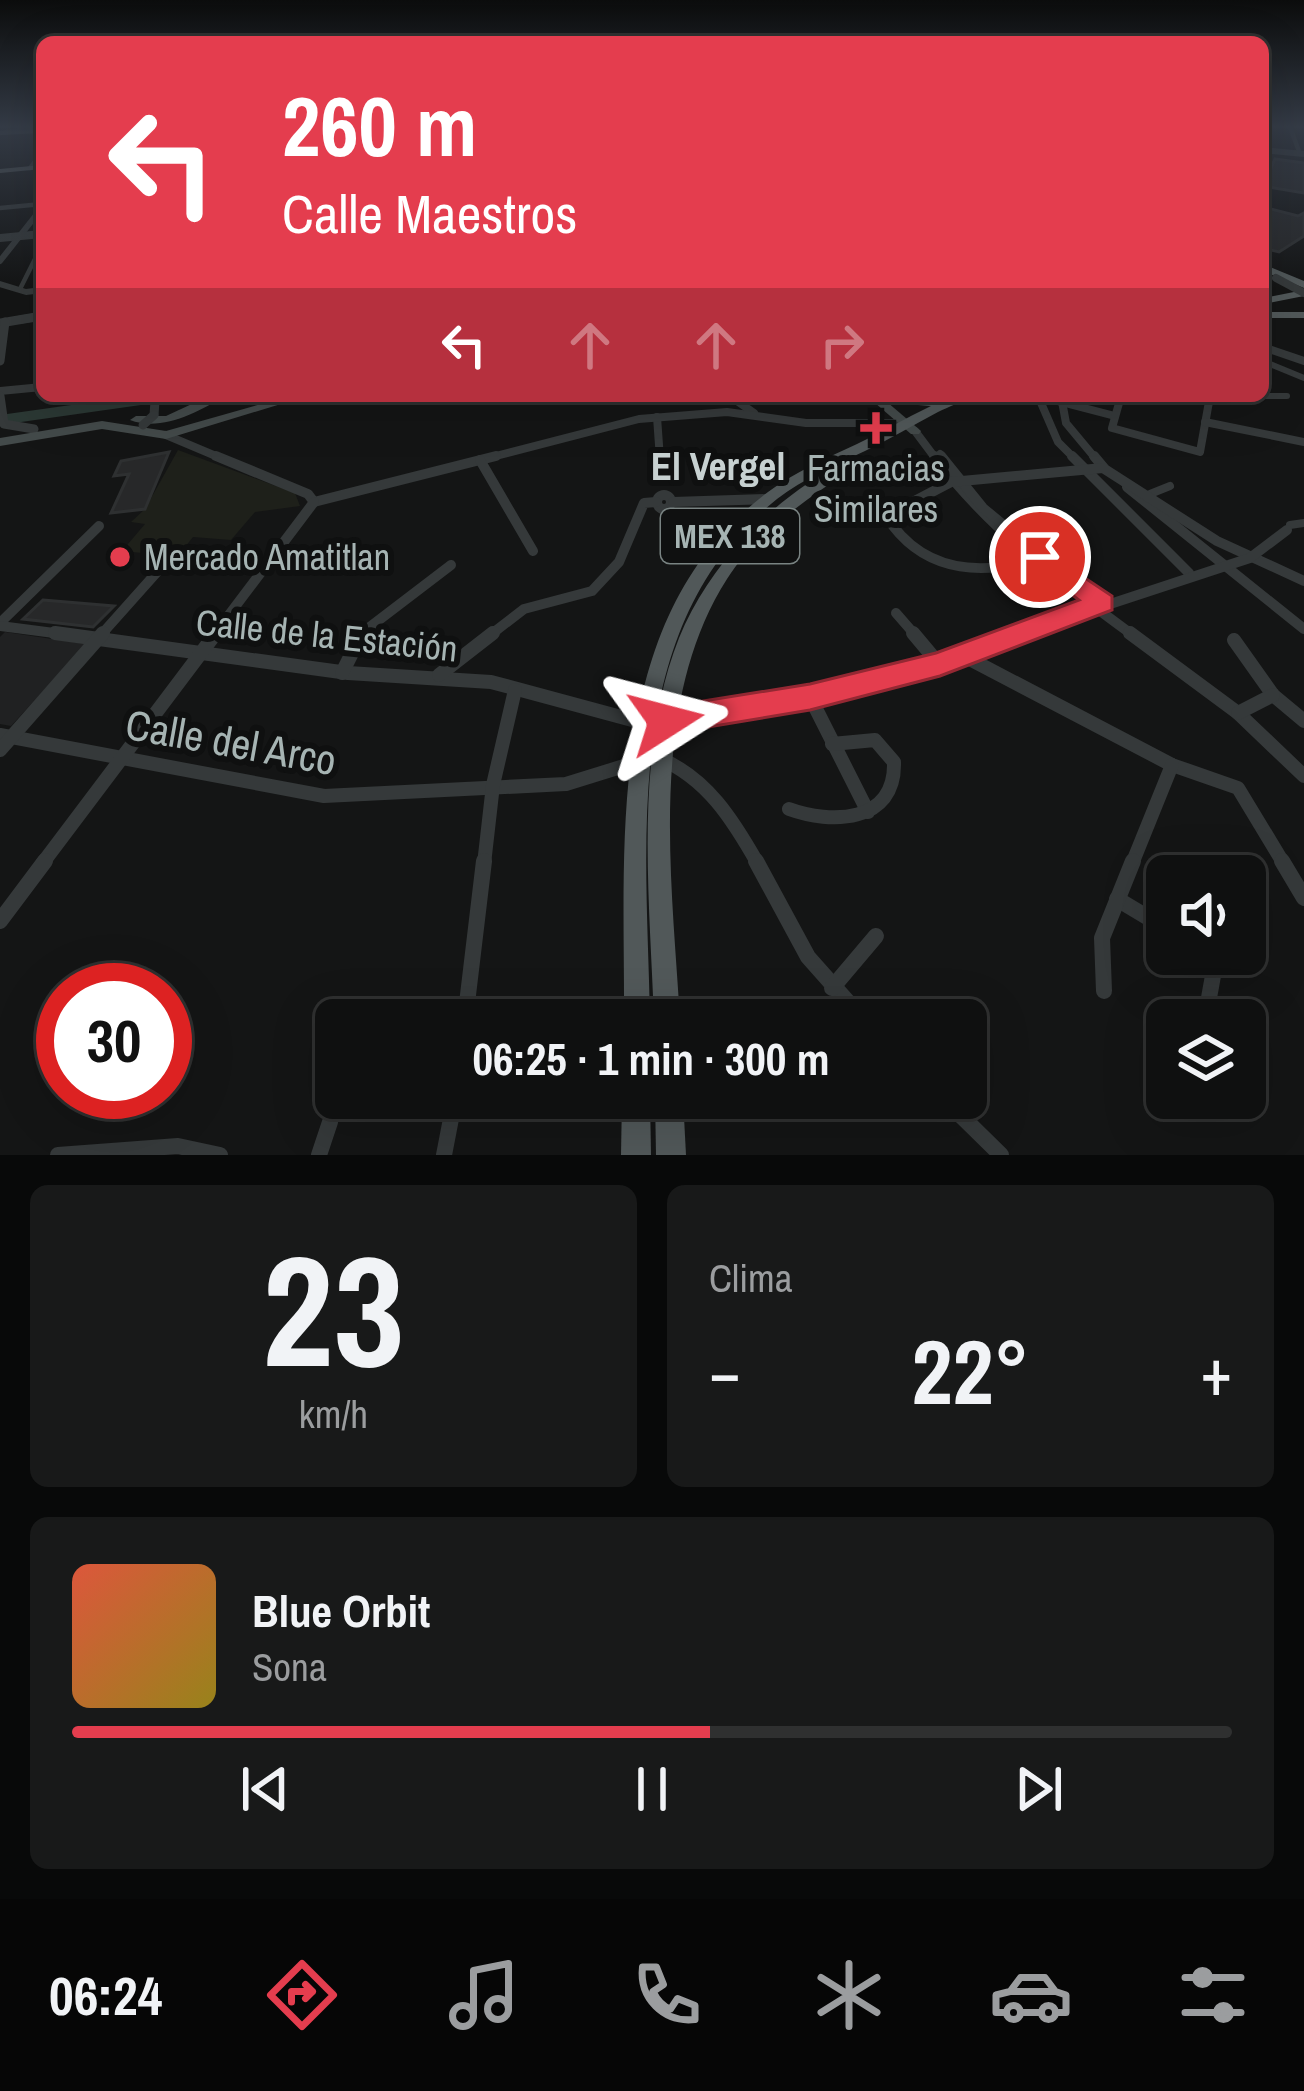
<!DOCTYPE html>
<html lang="es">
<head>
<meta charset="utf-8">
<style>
  :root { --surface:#0f1010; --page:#181919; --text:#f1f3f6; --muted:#9b9d9f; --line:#2f3030; --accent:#e43d4e }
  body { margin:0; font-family:"Archivo Narrow",sans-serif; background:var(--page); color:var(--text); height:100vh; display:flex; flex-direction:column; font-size:45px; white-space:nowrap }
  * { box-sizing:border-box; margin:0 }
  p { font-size:39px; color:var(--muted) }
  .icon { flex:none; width:66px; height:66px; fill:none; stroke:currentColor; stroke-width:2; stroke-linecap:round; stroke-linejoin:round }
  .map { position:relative; height:1155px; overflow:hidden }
  .drawer { display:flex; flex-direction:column; gap:30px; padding:30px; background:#080909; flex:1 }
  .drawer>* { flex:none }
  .hud { position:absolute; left:36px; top:36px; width:1233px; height:366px; border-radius:18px; box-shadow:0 12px 48px #0002,0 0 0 3px var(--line); background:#e43d4e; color:#fff; overflow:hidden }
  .controls { position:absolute; left:1146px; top:855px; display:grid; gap:24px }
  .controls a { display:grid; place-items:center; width:120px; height:120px; border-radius:18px; background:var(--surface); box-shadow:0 12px 48px #0002,0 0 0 3px var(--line); font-size:60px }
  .speed { position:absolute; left:36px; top:963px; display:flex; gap:24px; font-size:60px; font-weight:700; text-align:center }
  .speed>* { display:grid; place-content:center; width:156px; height:156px; border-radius:50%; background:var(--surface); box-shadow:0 12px 48px #0002,0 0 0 3px var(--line); line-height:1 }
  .speed .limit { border:18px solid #d22; background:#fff; color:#111 }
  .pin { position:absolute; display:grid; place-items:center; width:102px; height:102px; color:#fff; margin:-51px; border:6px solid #fff; border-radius:50%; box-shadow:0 3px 12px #0007 }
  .me { position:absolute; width:132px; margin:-66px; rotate:81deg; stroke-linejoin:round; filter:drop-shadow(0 0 9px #0008) }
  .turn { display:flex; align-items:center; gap:42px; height:252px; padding:0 48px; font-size:54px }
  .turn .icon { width:156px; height:156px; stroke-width:2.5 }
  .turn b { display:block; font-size:84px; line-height:102px }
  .lanes { display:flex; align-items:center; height:114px; padding:0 48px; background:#0003; justify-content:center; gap:60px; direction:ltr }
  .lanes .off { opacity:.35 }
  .big { font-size:90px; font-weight:800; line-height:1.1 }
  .drawer .widget { flex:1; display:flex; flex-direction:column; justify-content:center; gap:18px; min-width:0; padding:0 42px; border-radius:18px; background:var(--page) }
  .drawer .dial { align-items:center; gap:0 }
  .dial b { font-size:156px; line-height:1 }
  .song { display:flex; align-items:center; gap:36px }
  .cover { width:144px; height:144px; border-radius:18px; background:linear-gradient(135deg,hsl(10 70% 55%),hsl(50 70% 35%)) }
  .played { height:12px; border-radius:6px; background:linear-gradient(90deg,var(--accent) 55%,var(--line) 55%) }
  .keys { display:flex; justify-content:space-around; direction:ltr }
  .heat { display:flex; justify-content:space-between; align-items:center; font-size:66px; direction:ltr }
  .drawer .tiles { flex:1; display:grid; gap:30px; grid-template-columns:1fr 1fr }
  .widget:last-child { grid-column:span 2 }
  .trip { position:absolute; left:315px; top:999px; width:672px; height:120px; border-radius:18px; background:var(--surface); box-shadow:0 12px 48px #0002,0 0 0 3px var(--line); font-weight:800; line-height:120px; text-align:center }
  .tab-bar { display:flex; height:192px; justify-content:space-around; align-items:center; background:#060606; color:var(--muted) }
  .tab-bar .icon { width:84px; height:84px }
  .tab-bar .active { color:var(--accent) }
  .tab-bar b { font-size:54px; color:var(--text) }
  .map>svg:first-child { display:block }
  .built { fill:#202122 }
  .green { fill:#1e201a }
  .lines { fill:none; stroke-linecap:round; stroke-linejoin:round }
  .river { fill:#2b3834; fill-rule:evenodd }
  .building { fill:#272829; stroke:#2e3031; stroke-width:3 }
  .pedestrian-far2 { stroke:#35393a; stroke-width:4.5 }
  .pedestrian-far1 { stroke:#35393a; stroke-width:6 }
  .pedestrian { stroke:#35393a; stroke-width:8 }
  .minor-far5 { stroke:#35393a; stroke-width:4.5 }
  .minor-far4 { stroke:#35393a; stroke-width:6 }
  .minor-far3 { stroke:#35393a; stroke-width:8 }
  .minor-far2 { stroke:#35393a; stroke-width:10 }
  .minor-far1 { stroke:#35393a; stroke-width:14 }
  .minor { stroke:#35393a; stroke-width:16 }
  .tertiary-far2 { stroke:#35393a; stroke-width:6 }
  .tertiary-far1 { stroke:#35393a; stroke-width:8 }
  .tertiary { stroke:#35393a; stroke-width:9 }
  .secondary { fill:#434a4a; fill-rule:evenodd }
  .primary { fill:#515859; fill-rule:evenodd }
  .tertiary-bridge-far1 { stroke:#35393a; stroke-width:8 }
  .tertiary-bridge { stroke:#35393a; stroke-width:9 }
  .route { fill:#e43d4e; stroke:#942833; stroke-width:3 }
  .poi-dot { fill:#e43d4e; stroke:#0f1010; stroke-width:4.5 }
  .labels { text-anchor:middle; stroke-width:12; stroke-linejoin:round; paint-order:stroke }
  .shield { fill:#0f1010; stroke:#798382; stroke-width:3 }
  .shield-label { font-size:33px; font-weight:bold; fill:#a6b4b3 }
  .poi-label { font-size:36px; fill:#a6b4b3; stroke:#0f1010 }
  .street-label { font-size:36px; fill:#a6b4b3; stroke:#0f1010 }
  .neighbourhood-label { font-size:39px; font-weight:bold; fill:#c7d1d1; stroke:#0f1010 }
  .near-street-label { font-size:42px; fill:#a6b4b3; stroke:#0f1010 }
</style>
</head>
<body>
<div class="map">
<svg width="1304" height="1155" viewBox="0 0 1304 1155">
  <rect width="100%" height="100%" fill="#141515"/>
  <path class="built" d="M5,632L86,644L11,726L0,724V637Z"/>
  <path class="green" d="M178,450L295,493L300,506L255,512L231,540L193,537L173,562L164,555L122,551L145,524L131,522L145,509Z"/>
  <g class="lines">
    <path class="river" d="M135,396H177L169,401L0,425V415Z"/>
  </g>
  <g class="building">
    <path d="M1275,159L1304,163V193L1263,186Z"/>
    <path d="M1263,207L1298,216L1304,213V236L1279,252L1263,248Z"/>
    <path d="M169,452L145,509L111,513L129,474L114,476L121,461Z"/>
    <path d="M43,600L114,606L93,627L23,619Z"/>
  </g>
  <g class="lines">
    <path class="pedestrian-far2" d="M21,287L41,247"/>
    <g class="pedestrian-far1">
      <path d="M1263,361L1304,378"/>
      <path d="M1256,396H1287"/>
    </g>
    <g class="pedestrian">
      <path d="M1150,494L1170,486"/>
      <path d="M1290,525L1304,523"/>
    </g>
    <g class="minor-far5">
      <path d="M1290,127L1300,154"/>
      <path d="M0,133L42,127"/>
      <path d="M30,168L42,152"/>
      <path d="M0,208L42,204"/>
      <path d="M39,212L42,208"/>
    </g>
    <g class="minor-far4">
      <path d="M0,261L41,209"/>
      <path d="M0,284L26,292L42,290"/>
    </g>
    <g class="minor-far3">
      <path d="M1263,347L1304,361"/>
      <path d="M0,391L42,387"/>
      <path d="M730,396L754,413"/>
      <path d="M1038,396L1058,442L1075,459"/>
      <path d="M1038,396L1115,416"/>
      <path d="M1061,396L1066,423L1096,459"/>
      <path d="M1121,396L1112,428L1200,452L1210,396"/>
      <path d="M657,417L660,459"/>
      <path d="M1205,422L1304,442"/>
      <path d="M915,431L936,459"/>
      <path d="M166,435L223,459"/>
      <path d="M940,454L944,459"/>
      <path d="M484,459L639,419L727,412L806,423H908"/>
    </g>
    <g class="minor-far2">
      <path d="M216,456L308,494L314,502L496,456"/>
      <path d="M660,456L661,466"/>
      <path d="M934,456C990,530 1059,581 1134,636"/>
      <path d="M941,456L983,508L1104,608"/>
      <path d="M1072,456L1189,573"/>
      <path d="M1094,456L1104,468"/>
      <path d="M480,460L533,551"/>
      <path d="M1127,487L1304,629"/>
      <circle cx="664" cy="502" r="7"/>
      <path d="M673,502L768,499"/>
      <path d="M1040,558C986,575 930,574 893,526L907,505L951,482L1103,468L1217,541L1304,581"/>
      <path d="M896,613L916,636"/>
      <path d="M0,623L99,526"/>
      <path d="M0,626L77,636"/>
      <path d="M100,636L166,562"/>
      <path d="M213,636L314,502"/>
      <path d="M358,636L451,565"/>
      <path d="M489,636L524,609L592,591L619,562L644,503L656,502"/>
      <path d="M1013,636L1250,558L1287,530"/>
    </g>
    <g class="minor-far1">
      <path d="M55,633L348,673L491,682L647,724"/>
      <path d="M913,633L939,664"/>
      <path d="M1130,633L1238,713L1304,776"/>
      <path d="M1234,640L1273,695L1304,721"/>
      <path d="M964,656L1172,765L1238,788L1284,864"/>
      <path d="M342,673L362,633"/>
      <path d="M439,675L493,633"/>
      <path d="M810,697L868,812"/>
      <path d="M1238,713L1273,695"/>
      <path d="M665,721C787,701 904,677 1021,633"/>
      <path d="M0,735L324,796L566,784L640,761"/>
      <path d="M0,750L103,633"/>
      <path d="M659,758C707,778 733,820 758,864"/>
      <path d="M789,809C830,824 896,824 894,762L875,740L832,744"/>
      <path d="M42,864L216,633"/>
      <path d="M484,864L493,785L515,690"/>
      <path d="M1132,864L1172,765"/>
    </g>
    <g class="minor">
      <path d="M756,861L808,957L864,1020"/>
      <path d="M1282,861L1304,898"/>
      <path d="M1117,899L1167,929"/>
      <path d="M0,921L45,861"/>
      <path d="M832,988L876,936"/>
      <path d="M1104,991L1102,938L1133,861"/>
      <path d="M465,1020L484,861"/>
      <path d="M1205,1020L1216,959L1208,954"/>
      <path d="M943,1098L1001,1155"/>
      <path d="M58,1155L178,1146L220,1155"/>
      <path d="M319,1155L330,1122"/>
      <path d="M444,1155L455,1098"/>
    </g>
    <path class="tertiary-far2" d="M1263,150L1304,154"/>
    <g class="tertiary-far1">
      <path d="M0,238L42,234"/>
      <path d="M18,320L42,316"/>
    </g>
    <g class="tertiary">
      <path d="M0,323L36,317"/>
      <path d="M0,361L5,322"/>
      <path d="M0,396L4,424L34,429"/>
      <path d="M149,396L155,401L154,415"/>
    </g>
    <g class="secondary">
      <path d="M209,396H224C198,413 160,432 130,420L136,416H166Z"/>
      <path d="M289,396H307L166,439L102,429L0,446V438L102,421L166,431Z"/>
      <path d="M867,396H880L921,431L919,434H911Z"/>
    </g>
    <g class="primary">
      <path d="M42,129V133L0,135V131Z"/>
      <path d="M42,165V169L0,173V169Z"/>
      <path d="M1263,264L1304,281V288L1263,271Z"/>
      <path d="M1304,290V296L1263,304V298Z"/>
      <rect x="1263" y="312" width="41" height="6"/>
      <path d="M888,396L944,400L953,396H970C961,402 949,407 938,412C913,425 890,439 865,451C835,465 803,479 777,499C619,625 647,841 650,1020H624C625,838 603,615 768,492C795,472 827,458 857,444C882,432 906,418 931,406L892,403L886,399Z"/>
      <path d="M845,463L850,464V470C805,501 757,532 727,579C647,704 672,879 680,1020H654C650,899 633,754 679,638C694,601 717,568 743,539C770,510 809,478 845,463Z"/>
      <path d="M622,1098H650L651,1155H621Z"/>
      <path d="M655,1098H683L686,1155H656Z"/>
    </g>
    <path class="tertiary-bridge-far1" d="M1276,278L1304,293"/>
    <path class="tertiary-bridge" d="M143,425L154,415"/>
  </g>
  <linearGradient id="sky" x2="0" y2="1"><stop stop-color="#0b0c0c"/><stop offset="0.44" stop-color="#343b46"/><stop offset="1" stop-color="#343b46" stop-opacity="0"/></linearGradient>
  <rect width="1304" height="288" fill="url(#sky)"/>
  <path class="route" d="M1040,548L1112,596V610L940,676L810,710L666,734L655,730L650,721L655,711L666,707L810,684L936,653L1079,600L1031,564L1027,557Z"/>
  <g class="poi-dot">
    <path d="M870 410h12v12h12v12h-12v12h-12v-12h-12v-12h12z"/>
    <circle cx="120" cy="557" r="12"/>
  </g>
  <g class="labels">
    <rect class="shield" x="661" y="509" width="138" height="54" rx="9"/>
    <g class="shield-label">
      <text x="730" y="548">MEX 138</text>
    </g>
    <g class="poi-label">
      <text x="876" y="481">Farmacias<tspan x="876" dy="41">Similares</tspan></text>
      <text x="144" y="570" text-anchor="start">Mercado Amatitlan</text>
    </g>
    <g class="street-label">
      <text transform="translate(327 635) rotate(6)" y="13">Calle de la Estación</text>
    </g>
    <g class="neighbourhood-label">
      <text x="718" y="480">El Vergel</text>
    </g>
    <g class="near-street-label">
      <text transform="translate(231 742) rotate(10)" y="15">Calle del Arco</text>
    </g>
  </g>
</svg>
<div class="controls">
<a><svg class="icon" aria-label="sound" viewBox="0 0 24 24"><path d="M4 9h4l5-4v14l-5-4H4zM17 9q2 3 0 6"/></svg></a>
<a><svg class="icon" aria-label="layers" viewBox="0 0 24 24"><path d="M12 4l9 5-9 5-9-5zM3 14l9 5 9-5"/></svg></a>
</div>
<div class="speed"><div class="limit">30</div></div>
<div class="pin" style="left:1040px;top:557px;background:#d93025"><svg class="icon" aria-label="arrive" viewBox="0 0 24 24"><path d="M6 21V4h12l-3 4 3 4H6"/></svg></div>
<svg class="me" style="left:666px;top:721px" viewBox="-20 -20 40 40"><path d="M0-17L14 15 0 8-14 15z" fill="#e43d4e" stroke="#fff" stroke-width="4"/></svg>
<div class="trip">06:25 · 1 min · 300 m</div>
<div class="hud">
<div class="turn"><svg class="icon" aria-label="left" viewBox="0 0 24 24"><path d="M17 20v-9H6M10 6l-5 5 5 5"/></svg><div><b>260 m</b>Calle Maestros</div></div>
<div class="lanes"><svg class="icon" aria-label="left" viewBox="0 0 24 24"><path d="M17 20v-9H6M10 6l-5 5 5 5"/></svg><svg class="icon off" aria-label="ahead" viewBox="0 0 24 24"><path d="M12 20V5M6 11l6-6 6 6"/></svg><svg class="icon off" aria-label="ahead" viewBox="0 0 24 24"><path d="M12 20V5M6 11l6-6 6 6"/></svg><svg class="icon off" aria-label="right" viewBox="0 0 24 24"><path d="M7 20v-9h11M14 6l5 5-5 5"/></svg></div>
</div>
</div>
<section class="drawer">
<div class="tiles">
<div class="widget dial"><b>23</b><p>km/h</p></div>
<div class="widget"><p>Clima</p>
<div class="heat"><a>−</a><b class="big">22°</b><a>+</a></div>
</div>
<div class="widget">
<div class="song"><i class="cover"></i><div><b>Blue Orbit</b><p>Sona</p></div></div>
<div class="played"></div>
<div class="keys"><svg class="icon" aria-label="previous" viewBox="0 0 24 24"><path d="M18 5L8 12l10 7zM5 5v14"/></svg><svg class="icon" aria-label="pause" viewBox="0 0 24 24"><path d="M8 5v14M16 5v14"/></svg><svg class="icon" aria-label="next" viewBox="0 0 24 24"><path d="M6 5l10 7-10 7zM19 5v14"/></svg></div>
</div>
</div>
</section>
<nav class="tab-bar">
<b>06:24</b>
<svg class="icon active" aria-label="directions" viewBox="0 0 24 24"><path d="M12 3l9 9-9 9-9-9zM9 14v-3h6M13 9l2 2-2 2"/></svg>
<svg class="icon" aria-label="music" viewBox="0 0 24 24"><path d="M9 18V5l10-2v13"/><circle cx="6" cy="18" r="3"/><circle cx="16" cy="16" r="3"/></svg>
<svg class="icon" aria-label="phone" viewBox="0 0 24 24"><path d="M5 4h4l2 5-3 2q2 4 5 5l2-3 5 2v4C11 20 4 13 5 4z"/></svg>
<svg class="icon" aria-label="climate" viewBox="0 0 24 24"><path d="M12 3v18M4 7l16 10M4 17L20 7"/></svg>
<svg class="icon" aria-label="car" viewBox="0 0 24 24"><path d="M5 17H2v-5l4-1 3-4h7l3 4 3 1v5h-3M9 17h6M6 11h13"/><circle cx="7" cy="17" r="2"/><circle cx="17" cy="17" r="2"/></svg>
<svg class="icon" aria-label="filters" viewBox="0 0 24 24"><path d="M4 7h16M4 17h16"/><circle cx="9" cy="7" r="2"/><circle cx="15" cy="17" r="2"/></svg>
</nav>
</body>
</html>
